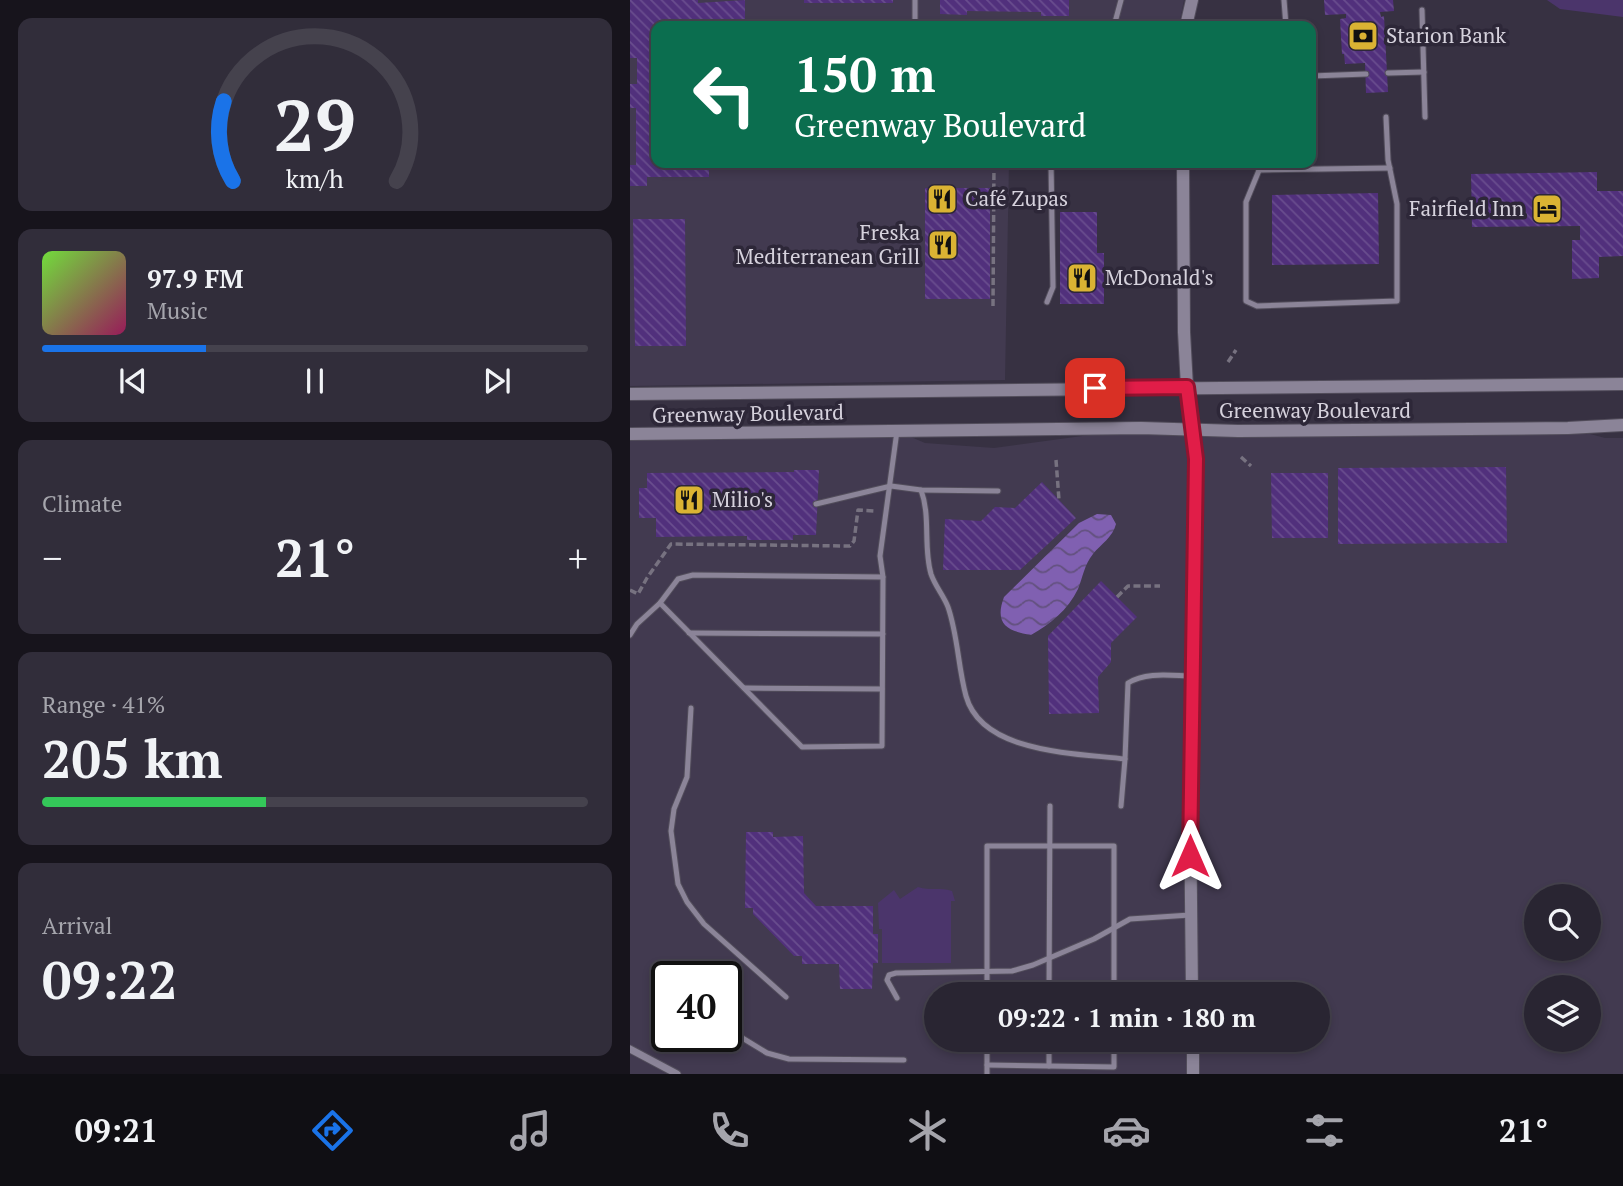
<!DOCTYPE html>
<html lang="en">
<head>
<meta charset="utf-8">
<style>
  :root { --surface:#292532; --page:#312d3a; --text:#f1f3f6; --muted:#a5a5ac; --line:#45424d; --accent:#1a73e8 }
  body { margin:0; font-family:"PT Serif",serif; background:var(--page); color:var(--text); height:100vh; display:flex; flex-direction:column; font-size:26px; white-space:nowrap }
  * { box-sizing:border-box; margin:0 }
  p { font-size:23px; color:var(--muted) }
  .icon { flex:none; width:38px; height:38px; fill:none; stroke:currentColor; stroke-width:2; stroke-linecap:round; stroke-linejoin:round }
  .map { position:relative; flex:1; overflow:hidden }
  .drawer { display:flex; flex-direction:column; gap:18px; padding:18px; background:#17141c; width:630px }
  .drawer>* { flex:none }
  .guide { position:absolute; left:21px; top:21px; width:665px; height:147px; border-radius:14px; box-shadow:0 4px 10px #0003,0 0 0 2px var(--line); background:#0b6e4f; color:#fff; overflow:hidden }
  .tools { position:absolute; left:894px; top:884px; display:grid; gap:14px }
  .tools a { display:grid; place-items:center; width:77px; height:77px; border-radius:50%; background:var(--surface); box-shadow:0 4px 10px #0003,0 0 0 2px var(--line); font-size:35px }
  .speed { position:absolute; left:21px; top:961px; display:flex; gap:14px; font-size:35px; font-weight:700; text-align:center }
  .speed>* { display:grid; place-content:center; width:91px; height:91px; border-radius:50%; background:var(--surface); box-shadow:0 4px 10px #0003,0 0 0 2px var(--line); line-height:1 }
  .speed .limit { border:4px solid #111; border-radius:10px; background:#fff; color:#111 }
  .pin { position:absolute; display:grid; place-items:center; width:60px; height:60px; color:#fff; margin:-30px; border-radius:14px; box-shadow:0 4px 10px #0006 }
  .me { position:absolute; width:77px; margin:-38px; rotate:0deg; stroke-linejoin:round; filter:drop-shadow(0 0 5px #0008) }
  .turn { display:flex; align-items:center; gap:24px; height:147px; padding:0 28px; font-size:32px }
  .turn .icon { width:91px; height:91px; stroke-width:2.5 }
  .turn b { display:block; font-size:49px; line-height:60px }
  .big { font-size:52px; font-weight:800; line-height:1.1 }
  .drawer .widget { flex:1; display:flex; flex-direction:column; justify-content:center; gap:10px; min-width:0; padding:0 24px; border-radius:14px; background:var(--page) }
  .drawer .dial { align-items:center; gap:0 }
  .dial svg { height:182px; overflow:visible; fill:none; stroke:var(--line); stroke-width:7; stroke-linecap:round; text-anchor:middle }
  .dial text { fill:var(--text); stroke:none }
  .song { display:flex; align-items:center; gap:21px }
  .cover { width:84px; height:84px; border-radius:10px; background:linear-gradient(135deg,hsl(100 70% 55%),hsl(330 70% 35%)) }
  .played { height:7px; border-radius:4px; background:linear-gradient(90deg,var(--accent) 30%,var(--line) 30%) }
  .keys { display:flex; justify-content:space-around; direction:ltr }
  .heat { display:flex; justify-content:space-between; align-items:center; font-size:38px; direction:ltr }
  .charge { height:10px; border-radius:5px; background:linear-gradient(90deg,#34c759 41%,var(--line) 0) }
  .trip { position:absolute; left:294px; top:982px; width:406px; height:70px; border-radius:35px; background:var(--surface); box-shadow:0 4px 10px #0003,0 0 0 2px var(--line); font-weight:800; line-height:70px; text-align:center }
  .dock { display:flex; height:112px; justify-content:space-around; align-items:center; background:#100f14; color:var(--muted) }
  .dock .icon { width:49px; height:49px }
  .dock .on { color:var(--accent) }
  .dock b { font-size:32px; color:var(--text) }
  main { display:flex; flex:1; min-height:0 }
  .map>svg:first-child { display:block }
  .built { fill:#423a50; fill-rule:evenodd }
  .grass { fill:#4b356b }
  .water { fill:url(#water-waves) }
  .building { fill:url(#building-back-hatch) }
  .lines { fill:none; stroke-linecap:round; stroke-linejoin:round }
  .service-casing { stroke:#524d5b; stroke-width:7 }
  .minor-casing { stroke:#524d5b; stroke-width:9 }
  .tertiary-casing { stroke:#524d5b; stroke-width:14 }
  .path { stroke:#777280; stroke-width:3.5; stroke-dasharray:7 3.5; stroke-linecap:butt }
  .service { stroke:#8b8498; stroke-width:5 }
  .minor { stroke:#8b8498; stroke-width:7 }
  .tertiary { stroke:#8b8498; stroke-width:12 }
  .route-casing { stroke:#92132f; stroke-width:18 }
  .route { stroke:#e11d48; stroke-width:12 }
  .labels { text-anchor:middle; stroke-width:7; stroke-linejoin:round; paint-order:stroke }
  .poi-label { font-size:21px; fill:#d6d2dd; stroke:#2d2738; text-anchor:start }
  .street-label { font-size:21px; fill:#d6d2dd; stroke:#2d2738 }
</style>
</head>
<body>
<main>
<section class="drawer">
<div class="widget dial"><svg viewBox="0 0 100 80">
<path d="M14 69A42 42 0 1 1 86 69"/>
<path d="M14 69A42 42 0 0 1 10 34" stroke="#1a73e8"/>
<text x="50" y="56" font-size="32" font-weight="700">29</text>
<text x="50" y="72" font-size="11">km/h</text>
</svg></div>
<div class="widget">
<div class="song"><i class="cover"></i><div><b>97.9 FM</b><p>Music</p></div></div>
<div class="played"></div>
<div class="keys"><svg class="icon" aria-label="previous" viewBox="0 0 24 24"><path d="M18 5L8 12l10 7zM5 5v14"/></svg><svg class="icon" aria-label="pause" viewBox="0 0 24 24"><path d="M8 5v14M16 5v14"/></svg><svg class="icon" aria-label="next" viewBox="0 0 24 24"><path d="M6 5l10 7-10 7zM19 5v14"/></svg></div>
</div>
<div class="widget"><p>Climate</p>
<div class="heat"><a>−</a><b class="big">21°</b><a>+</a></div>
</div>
<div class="widget"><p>Range · 41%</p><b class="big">205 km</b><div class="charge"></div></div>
<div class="widget"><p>Arrival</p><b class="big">09:22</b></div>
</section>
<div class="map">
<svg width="993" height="1074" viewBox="0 0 993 1074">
  <defs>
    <pattern id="water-waves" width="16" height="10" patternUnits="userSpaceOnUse" patternTransform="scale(1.75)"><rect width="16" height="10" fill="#8060b1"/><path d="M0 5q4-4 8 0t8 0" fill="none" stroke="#63517f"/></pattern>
    <pattern id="building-back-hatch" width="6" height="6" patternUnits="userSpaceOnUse" patternTransform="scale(1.75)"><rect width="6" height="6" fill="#51307c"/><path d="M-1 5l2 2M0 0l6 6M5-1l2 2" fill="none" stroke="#694d8e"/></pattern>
  </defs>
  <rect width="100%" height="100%" fill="#373142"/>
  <g class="built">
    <path d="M0,0H554L549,26H26V163H379L375,380L0,386Z"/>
    <path d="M511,428H938L975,438H993V1074H0V434L267,431L295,443L364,448ZM906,896H959V948H906ZM37,976H96V1036H37ZM906,987H959V1040H906ZM306,994H688V1040H306Z"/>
  </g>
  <g class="grass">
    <path d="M917,0H993V17L930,9Z"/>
    <path d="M288,887C300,891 310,887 322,891L325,901H321V963H252V929H249L248,903L264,890L270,899Z"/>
  </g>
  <path class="water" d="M467,514L481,515L486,524C483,537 471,544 463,554C454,565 453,577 448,589C438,610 420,624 401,635C377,631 364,624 374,597L449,523Z"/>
  <g class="building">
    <path d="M0,0H68V3L115,0V23H108V26H26V163H79V177H17V186H0V165H6V108H0V84H7V58H0Z"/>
    <rect x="174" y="0" width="89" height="3"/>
    <path d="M310,0H439V16H411V12L337,11V15L310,14Z"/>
    <path d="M694,0H763L764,11L750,12L751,17L754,16L758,92L736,93L735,63L715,64L714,54H712L710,19L716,18V14L695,15Z"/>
    <path d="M967,172V191H993V256L969,257V278L942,279V240H950V226L842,227L841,174Z"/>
    <rect x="295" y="188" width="65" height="111"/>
    <path d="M748,193L749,264L642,265V195Z"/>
    <path d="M430,212H467V253H474V304H430Z"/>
    <path d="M3,219H55L56,346H5Z"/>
    <path d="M876,467L877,543L708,544V468Z"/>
    <path d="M164,470H189L186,535H163V540H117V536L26,537V518H9V488H17V473L164,472Z"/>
    <path d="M641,473H698V538H642Z"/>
    <path d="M412,482L446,518L390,570H313L315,519L351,521L365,507L385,508Z"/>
    <path d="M471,581L507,617L481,643V662L468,677L469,713L419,714L418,636Z"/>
    <path d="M116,832H143V837L173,836L174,893L186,906H243V934H248V963H243L242,989H210L209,964H172V956H164L123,914V908H115Z"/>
  </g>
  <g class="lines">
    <g class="service-casing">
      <g id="service">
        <path d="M285,0V26"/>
        <path d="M654,0L656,26"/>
        <path d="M792,10L795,117"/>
        <path d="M484,26L491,0"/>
        <path d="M758,73L794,72"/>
        <path d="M681,76L736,74"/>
        <path d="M632,163L616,202V301L627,306L767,301V204L758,160L756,117"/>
        <path d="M629,170L760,168"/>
        <path d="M417,302L423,287L421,163"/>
        <path d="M291,490C301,517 293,547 301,574C305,586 314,596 318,607C328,636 328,667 336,696C352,754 447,753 495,759"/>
        <path d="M186,504L261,486L291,490L368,491"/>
        <path d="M30,603L172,747L252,746L253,577L250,556L267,431"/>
        <path d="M59,633L253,634"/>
        <path d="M0,635L7,624L30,603L48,579L63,575L253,577"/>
        <path d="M114,688L252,689"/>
        <path d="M61,708L57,777L44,809L41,831L48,884L57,902L74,924L156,997"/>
        <path d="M491,806L495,759L498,683C517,671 543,676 564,676"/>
        <path d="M357,994V846H484V994"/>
        <path d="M419,994L420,806"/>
        <path d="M267,998L257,980L259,975L266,973L382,971L403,965L464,939L500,919L560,915"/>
        <path d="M96,1028L137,1053L159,1059L274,1060"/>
        <path d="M357,1040V1074"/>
        <path d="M419,1040V1066"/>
        <path d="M357,1065L484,1067V1040"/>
      </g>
    </g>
    <g class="minor-casing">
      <path id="minor" d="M0,1049L47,1074"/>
    </g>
    <g class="tertiary-casing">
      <g id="tertiary">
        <path d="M556,26L562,0"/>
        <path d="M553,163L554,332L557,387L566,459L563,736L560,808L562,994"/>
        <path d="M0,394L993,384"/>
        <path d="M0,434L511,428L608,431L938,428L993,425"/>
        <path d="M563,1040V1074"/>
      </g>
    </g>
    <g class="path">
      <path d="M374,26V17"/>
      <path d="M363,306L364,163"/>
      <path d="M598,362L606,350"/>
      <path d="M611,457L621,466"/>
      <path d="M426,460L429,500"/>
      <path d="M0,590L8,594L17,578L41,544L220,546L224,541L228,510L244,511"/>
      <path d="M487,597L498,586H530"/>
    </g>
    <use href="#service" class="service"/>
    <use href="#minor" class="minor"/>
    <use href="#tertiary" class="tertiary"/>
  </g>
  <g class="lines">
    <g class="route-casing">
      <path id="route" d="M465,388L557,387L566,459L560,856"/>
    </g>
    <use href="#route" class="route"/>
  </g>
  <defs>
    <g id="bank-square" transform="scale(1.575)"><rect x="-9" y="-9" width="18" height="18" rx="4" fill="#dab333" stroke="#2d2738"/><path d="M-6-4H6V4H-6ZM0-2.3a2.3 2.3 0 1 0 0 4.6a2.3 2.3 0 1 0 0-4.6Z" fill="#111"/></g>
    <g id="restaurant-square" transform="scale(1.575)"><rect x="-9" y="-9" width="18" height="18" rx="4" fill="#dab333" stroke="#2d2738"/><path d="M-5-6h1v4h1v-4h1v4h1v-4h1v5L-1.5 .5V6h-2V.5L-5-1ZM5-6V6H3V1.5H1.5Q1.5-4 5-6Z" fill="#111"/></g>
    <g id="hotel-square" transform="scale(1.575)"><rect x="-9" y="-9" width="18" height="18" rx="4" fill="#dab333" stroke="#2d2738"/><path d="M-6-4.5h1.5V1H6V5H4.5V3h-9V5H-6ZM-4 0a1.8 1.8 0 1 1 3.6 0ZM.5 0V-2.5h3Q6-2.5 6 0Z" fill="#111"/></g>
  </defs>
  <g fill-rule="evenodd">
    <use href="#bank-square" x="733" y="36"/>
    <use href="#restaurant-square" x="312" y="199"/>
    <use href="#hotel-square" x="917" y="209"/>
    <use href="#restaurant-square" x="313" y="245"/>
    <use href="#restaurant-square" x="452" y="278"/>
    <use href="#restaurant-square" x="59" y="500"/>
  </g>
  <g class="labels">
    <g class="poi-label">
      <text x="756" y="43">Starion Bank</text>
      <text x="335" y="206">Café Zupas</text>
      <text x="894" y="216" text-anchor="end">Fairfield Inn</text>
      <text x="290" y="240" text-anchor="end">Freska<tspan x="290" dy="24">Mediterranean Grill</tspan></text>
      <text x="475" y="285">McDonald's</text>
      <text x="82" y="507">Milio's</text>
    </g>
    <g class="street-label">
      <text x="685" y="418">Greenway Boulevard</text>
      <text transform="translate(118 414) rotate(-1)" y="7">Greenway Boulevard</text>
    </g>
  </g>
</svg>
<div class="tools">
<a><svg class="icon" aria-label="search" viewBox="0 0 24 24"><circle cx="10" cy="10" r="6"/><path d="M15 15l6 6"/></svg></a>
<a><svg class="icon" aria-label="layers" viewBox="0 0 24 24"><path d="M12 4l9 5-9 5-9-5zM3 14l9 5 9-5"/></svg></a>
</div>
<div class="speed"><div class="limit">40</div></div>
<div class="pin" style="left:465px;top:388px;background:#d93025"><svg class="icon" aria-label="arrive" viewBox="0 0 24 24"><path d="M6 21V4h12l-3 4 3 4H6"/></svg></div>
<svg class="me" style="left:560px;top:856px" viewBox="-20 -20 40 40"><path d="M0-17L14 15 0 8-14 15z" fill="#e11d48" stroke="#fff" stroke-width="4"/></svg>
<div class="trip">09:22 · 1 min · 180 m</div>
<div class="guide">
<div class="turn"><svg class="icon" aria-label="left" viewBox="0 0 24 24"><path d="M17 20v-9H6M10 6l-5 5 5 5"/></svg><div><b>150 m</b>Greenway Boulevard</div></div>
</div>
</div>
</main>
<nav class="dock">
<b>09:21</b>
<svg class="icon on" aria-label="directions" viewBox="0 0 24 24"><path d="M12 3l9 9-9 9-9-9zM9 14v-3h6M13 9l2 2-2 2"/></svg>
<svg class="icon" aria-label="music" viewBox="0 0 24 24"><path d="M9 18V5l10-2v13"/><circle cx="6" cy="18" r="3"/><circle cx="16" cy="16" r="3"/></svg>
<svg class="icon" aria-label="phone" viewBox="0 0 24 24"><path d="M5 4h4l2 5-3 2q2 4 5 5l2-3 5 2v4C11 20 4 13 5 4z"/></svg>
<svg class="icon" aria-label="climate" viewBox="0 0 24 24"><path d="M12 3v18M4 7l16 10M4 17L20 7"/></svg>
<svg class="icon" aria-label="car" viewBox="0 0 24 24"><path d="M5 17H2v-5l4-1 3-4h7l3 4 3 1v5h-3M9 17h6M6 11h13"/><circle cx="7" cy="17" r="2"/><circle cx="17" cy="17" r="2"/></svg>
<svg class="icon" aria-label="filters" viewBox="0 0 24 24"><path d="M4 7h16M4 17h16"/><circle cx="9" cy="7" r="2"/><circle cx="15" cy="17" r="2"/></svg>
<b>21°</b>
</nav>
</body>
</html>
